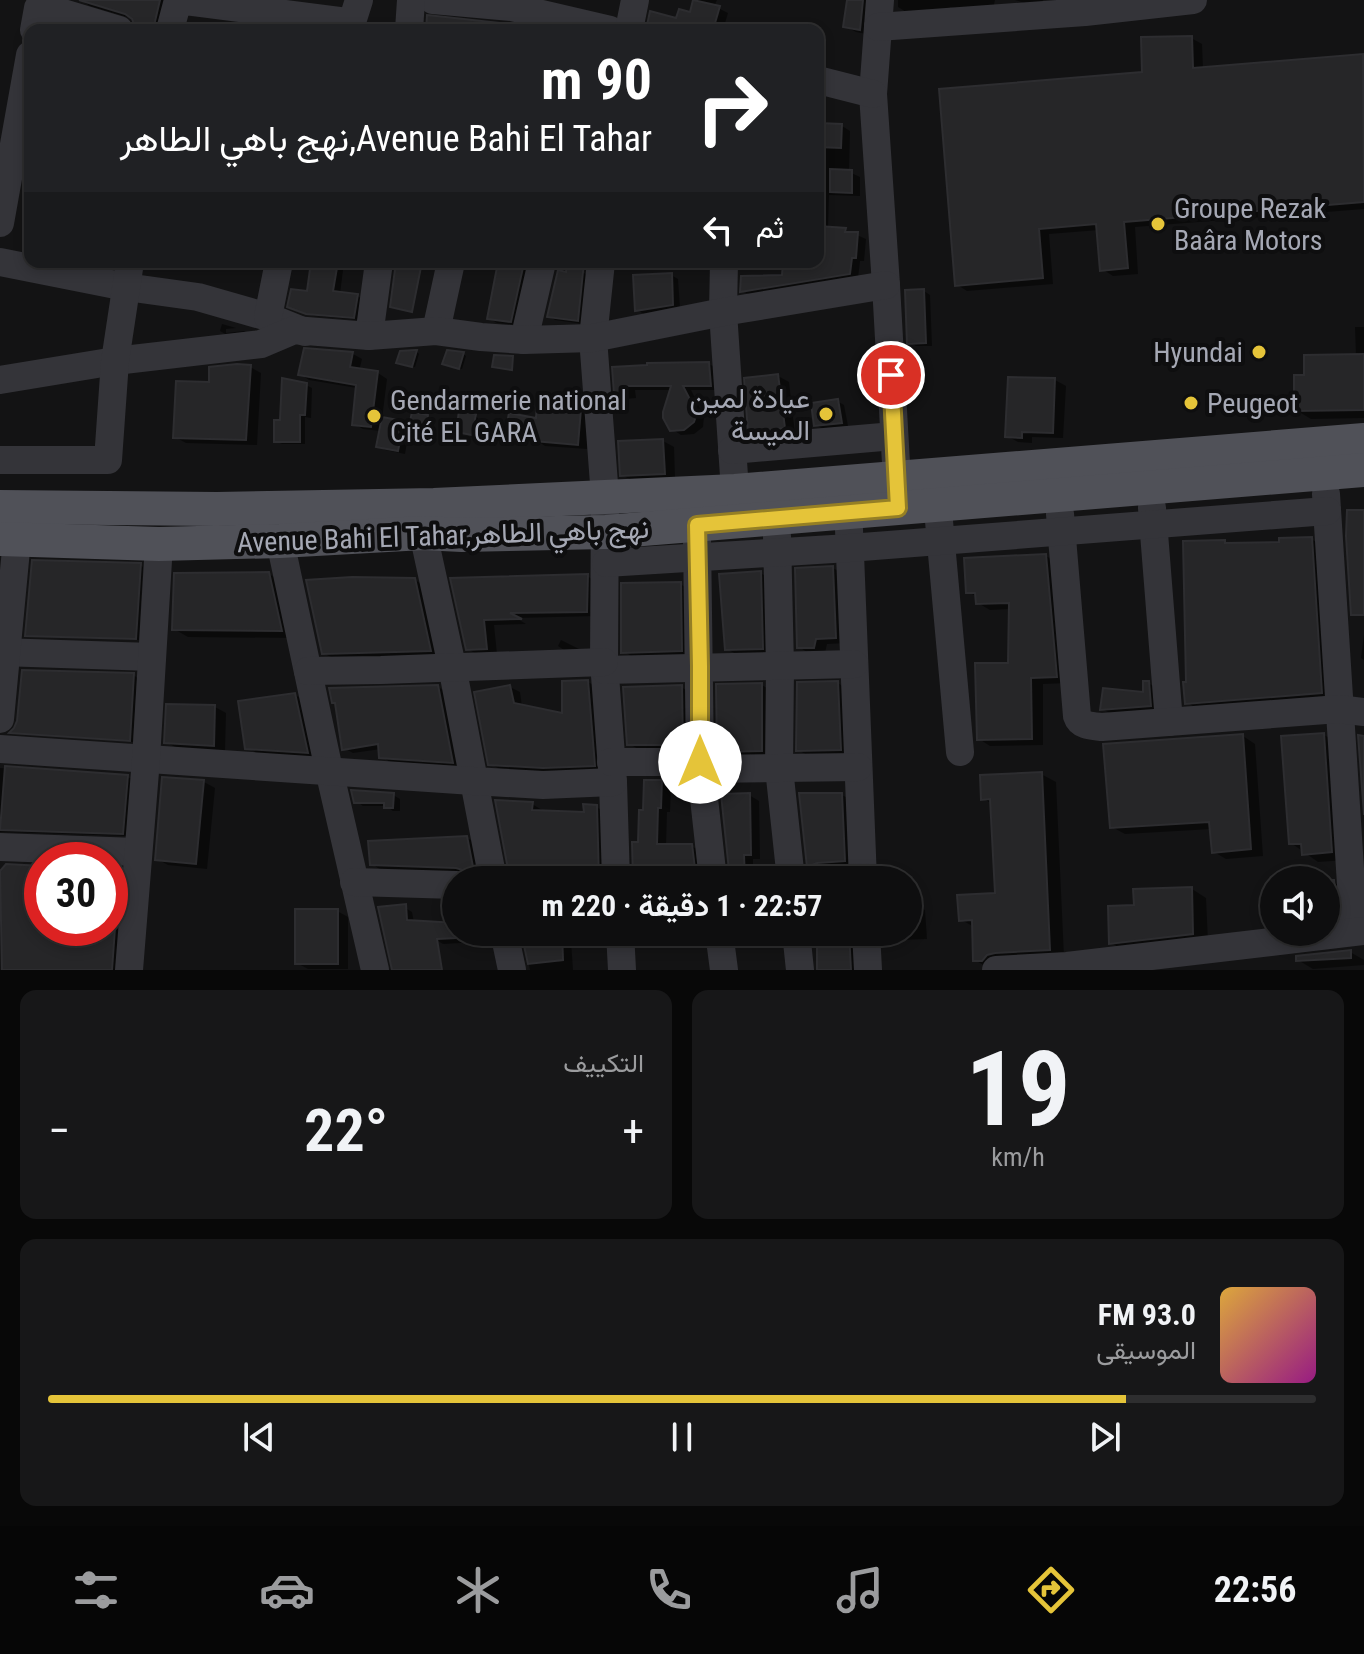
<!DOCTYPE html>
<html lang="ar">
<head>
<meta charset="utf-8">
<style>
  :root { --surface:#0e0e0f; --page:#171718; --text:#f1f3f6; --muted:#9b9c9e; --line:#2e2e2f; --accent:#e5c439 }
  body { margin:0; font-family:"Roboto Condensed",Vazirmatn,sans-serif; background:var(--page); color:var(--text); direction:rtl; height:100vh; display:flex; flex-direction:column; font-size:30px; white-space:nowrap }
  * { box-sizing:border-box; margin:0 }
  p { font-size:26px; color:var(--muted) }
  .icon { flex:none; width:44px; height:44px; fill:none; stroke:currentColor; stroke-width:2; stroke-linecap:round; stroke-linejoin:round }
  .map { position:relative; height:970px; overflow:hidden; direction:ltr }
  .sheet { display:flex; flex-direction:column; gap:20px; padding:20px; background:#080808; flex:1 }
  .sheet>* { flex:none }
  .guide { position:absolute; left:24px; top:24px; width:800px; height:244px; border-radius:16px; box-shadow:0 4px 12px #0003,0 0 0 2px var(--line); direction:rtl; background:#202124; color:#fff; overflow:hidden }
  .fabs { position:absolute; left:1260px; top:866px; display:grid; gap:16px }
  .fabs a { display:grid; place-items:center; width:80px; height:80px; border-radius:50%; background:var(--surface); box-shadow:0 4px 12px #0003,0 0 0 2px var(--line); font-size:40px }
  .speed { position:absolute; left:24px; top:842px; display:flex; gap:16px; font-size:40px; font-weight:700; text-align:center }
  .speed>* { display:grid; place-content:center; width:104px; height:104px; border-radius:50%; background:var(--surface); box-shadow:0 4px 12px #0003,0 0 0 2px var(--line); line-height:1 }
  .speed .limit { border:12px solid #d22; background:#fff; color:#111 }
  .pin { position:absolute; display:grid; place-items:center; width:68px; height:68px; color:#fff; margin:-34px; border:4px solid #fff; border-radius:50%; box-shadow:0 2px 8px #0007 }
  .me { position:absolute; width:88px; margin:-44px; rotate:0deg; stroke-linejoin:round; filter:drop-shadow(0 0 6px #0008) }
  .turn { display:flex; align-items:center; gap:28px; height:168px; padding:0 40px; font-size:36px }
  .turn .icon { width:104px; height:104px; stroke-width:2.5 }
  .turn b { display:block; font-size:56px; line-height:68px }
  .then { display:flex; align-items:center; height:76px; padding:0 40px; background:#0003; gap:16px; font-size:30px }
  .big { font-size:60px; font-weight:700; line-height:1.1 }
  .sheet .widget { flex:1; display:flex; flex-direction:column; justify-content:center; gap:12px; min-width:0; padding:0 28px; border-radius:16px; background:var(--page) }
  .sheet .dial { align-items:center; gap:0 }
  .dial b { font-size:104px; line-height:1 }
  .song { display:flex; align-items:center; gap:24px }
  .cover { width:96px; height:96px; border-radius:12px; background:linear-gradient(135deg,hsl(40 70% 55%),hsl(310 70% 35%)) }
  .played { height:8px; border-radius:4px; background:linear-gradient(90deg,var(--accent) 85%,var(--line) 85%) }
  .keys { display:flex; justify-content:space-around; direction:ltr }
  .heat { display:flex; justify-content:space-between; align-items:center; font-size:44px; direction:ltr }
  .sheet .tiles { flex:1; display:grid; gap:20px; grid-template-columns:1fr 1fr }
  .widget:last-child { grid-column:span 2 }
  .trip { position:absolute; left:442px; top:866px; width:480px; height:80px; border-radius:40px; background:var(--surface); box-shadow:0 4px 12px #0003,0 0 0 2px var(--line); font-weight:700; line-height:80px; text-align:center; direction:rtl }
  .tab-bar { display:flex; height:128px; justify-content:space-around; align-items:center; background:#060606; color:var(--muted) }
  .tab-bar .icon { width:56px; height:56px }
  .tab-bar .active { color:var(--accent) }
  .tab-bar b { font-size:36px; color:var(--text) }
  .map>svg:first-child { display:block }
  .shadow { fill:#0007 }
  .building { fill:#262628; stroke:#2d2d30; stroke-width:2 }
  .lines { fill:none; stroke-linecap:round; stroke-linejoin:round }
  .minor { stroke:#343439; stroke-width:28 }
  .major { stroke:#505158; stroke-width:34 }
  .route-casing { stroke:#957f25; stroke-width:20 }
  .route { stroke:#e5c439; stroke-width:14 }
  .poi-dot { fill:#e5c439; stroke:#0e0e0f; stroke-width:3 }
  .labels { text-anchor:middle; stroke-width:8; stroke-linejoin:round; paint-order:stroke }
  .poi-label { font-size:28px; fill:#a5a8b4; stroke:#0e0e0f; text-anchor:start }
  .street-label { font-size:28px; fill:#a5a8b4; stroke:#0e0e0f }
</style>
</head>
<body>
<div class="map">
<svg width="1364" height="970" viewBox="0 0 1364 970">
  <rect width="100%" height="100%" fill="#131314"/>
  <g class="shadow">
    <path d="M81,0H176L168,30H142L137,28L134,19L90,6Z"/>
    <path d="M695,0H717L714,6L728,13L723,30H648L691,15Z"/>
    <path d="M849,0H875L871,35L856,32L845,26Z"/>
    <path d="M898,0H995L993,9L967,11L950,7L949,12L911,15L898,7Z"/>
    <path d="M1015,0H1043L1041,5L1034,6Z"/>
    <path d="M1191,38L1202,44L1203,69L1364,57V209L1135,227L1138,274L1113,276L1102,269L1099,230L1049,234L1053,284L967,291L956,284L1144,74Z"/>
    <path d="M818,125L842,126L850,131L849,172L860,177V196L829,195L828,229L845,230L866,239L864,261H860L858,278L751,295L742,291L784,277L785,262H818Z"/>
    <path d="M313,262H344L340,294L357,296L363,299L360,320L314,316L296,309L309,293Z"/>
    <path d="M421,262H443L440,270L429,268L421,264Z"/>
    <path d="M500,262H532L518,325L497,323L489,318Z"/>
    <path d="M582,272L589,276L583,324L555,320L549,316Z"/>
    <path d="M671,275L678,279L680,308L644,314L637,310Z"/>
    <path d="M924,291L930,295L932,346H916L909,342Z"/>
    <path d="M222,324L236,328L226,329V333L244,331L246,332L227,335L220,331Z"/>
    <path d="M1355,327H1364V418L1311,419L1296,410L1306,377L1356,356Z"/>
    <path d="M305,351L353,354L362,359L359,371L378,373L387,379L382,419L403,423L411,427L427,417L430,418L427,434L409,430L405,454L385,450L378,446L381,431L363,429L354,424L357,388L309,380L300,374Z"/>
    <path d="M417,352L419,354L415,367L401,364V353Z"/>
    <path d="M463,354L466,356L462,369L447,365Z"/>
    <path d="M709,364L718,369L719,390H691L704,416L703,427L694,434L681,435L672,429V390H635L636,398L625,399L616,393L614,369Z"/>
    <path d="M250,367L261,373L257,445L186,443L175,437L210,384Z"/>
    <path d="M778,376L789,382L795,434L761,437L750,430Z"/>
    <path d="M1055,380L1066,386L1063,438L1032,437V443L1018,442L1007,436Z"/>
    <path d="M306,385L312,388L311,418L305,417V444H282L276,441L282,422Z"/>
    <path d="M837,401L844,405L848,426L823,429L816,425Z"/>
    <path d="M581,411L590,417L587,449L545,446L539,442L517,438L508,433L538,420Z"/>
    <path d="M475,416L478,418L475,435L458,431Z"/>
    <path d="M663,441L674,447L675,479L633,481L622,475Z"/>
    <path d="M1311,539L1325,547L1335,700L1200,711L1187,702L1188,684L1224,542L1230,545L1281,544Z"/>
    <path d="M1046,556L1058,563L1068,683L1043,684V745L990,746L979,739L1010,665L1011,609L990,610L978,603V597L968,592Z"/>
    <path d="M140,565L143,567L139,640L30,636L27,635Z"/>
    <path d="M833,568L844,574L847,643L827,644L825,653L810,654L799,647Z"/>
    <path d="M760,573L771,579L773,654L738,655L727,649Z"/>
    <path d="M269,574L284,583L296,638L188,637L174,629Z"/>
    <path d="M587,576L597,582V616L516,618L526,624L494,625L497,654L478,655L468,649L453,580Z"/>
    <path d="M415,580L425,586L440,656L333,658L323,653Z"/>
    <path d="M680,584L695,592L696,659L638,660L623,651Z"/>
    <path d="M1364,635V660L1361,658Z"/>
    <path d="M561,640L579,649L564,650L558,646Z"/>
    <path d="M134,675L137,678L133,742L13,732Z"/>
    <path d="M588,682L597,687L604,770L554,772L500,769L490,764L510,687L520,692L522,707L564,716Z"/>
    <path d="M838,683L848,690L851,755L809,756L798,750Z"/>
    <path d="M1148,683L1158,689L1159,711L1112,714L1102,709L1145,694Z"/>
    <path d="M762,685L773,692V756L730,757L719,751Z"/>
    <path d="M438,687L447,692L461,766L390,762L381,756V749L353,753L344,748Z"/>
    <path d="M681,687L696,696L697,752H644L629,744Z"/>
    <path d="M295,695L306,701L318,758L258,754L247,747Z"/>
    <path d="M215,707L226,713L225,751L177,748L166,742Z"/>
    <path d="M1324,735L1339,743L1346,860L1318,862L1291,843Z"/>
    <path d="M1243,736L1255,744L1263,856L1226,859L1214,852L1212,829L1125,834L1112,827Z"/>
    <path d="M0,768L127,777L132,779L127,836L0,832Z"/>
    <path d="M1041,774L1056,782L1064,957L990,969L975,960L974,927L960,919L997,895L992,804L983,798Z"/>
    <path d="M204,782L215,788L207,869L168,865L157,859Z"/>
    <path d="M661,782L671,788L670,812H667L666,846H691L701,851L704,880H635L645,812Z"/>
    <path d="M393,795L400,799V811H393L386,806H363L356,801Z"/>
    <path d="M749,795L759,801L760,859H753V880H731Z"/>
    <path d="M842,795L857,803L859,869L823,874L809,865Z"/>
    <path d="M532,804L542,810V812L587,814L596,807L606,812L608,880H512Z"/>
    <path d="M467,838L477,843L484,880H474L472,875L468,872L381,870L372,864Z"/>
    <path d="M42,868V928H110V870H116L128,877L124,970H6Z"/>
    <path d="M1326,882H1333L1348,890L1350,925L1326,928Z"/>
    <path d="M1192,889L1206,898L1208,942L1126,951L1111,943L1136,907Z"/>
    <path d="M402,906L412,912L423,970H393Z"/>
    <path d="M908,906H918L925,910L927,939L900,940L893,936V932H908Z"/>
    <path d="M337,911L348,917V969H308L297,963Z"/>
    <path d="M456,925V932H496L495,941L443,944L433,938Z"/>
    <path d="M523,932H614L613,940L571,941L573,970H530Z"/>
    <path d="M638,932H694V941L649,943L639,937Z"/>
    <path d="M814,932H865L864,970H818L819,942L816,941Z"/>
    <path d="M1350,952L1364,960V965L1313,969L1298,960Z"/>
  </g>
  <g class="building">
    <path d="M79,0H160L153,30L136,29L132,19L125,14Z"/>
    <path d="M693,0L720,6L713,30H646L650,11L676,18L679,9L690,12Z"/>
    <path d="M847,0H863L860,30L843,27Z"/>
    <path d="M427,15L509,24L536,30H426Z"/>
    <path d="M1192,36L1193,68L1363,54L1364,202L1124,222L1128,268L1100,271L1096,224L1039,229L1043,278L955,286L939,89L1142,72L1141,37Z"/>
    <path d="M818,123L842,124L841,148L818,147Z"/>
    <path d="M830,169L852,170V193L830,192Z"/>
    <path d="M818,226L846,228L845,232H858L856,258H852L850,274L740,292L741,276L782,275L783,262H818Z"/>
    <path d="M311,262H338L333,291L358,294L354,318L306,314L287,307L291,289L307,291Z"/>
    <path d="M396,262H422L412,312L390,307Z"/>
    <path d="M498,262L524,263L511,322L487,319Z"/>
    <path d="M567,262H584L578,321L547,317L558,270L566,272Z"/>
    <path d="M672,273L673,305L635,311L633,275Z"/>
    <path d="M924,289L926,343L907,344L905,290Z"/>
    <path d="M304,348L353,352L350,367L378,371L371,427L352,425L356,385L298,375Z"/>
    <path d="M415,350H417L412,367L396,363L400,351Z"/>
    <path d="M447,350L464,352L459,369L442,364Z"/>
    <path d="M1364,354V410L1294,411V375H1304V355Z"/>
    <path d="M494,355L513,356L512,370L492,367Z"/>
    <path d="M709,362L711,386H683L695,409L696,416L694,422L684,430L670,431L663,418V412L671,386H627V394H614L612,367L647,365V363Z"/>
    <path d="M237,364L251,365L246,440L173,438L176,381L209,382V367Z"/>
    <path d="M778,374L785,428L748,432L744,378Z"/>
    <path d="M1008,377L1055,378L1053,433L1022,432V438L1005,437Z"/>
    <path d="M282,378L307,383L305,415H300V442H274V420H280Z"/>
    <path d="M838,399L842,423L814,426L811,403Z"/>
    <path d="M537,405L581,409L578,445L534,441V438L505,434L509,413L536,418Z"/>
    <path d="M459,411L476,414L472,435L456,432Z"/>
    <path d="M412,412L428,415L424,434L408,431Z"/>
    <path d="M382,417L404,421L398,451L376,447Z"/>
    <path d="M663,439L665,474L620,476L618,441Z"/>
    <path d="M1347,510H1364V615H1351L1346,536Z"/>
    <path d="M1312,537L1322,693L1185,704L1183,682H1186L1183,541L1225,540V543L1279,542V538Z"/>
    <path d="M1046,554L1057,677L1031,678L1032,739L977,740L975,663H1008L1009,603L976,604L975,593H966L964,558Z"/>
    <path d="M32,560L141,563L136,639L25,636Z"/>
    <path d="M833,566L836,638L816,639L814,648H797L795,568Z"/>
    <path d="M761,571L763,649L725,650L719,574Z"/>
    <path d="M269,572L282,631L172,630L174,573Z"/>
    <path d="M588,574L587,612L510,613L522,619L484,620L487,649L466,650L450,578Z"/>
    <path d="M352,577L415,578L431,651L322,654L306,580Z"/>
    <path d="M681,582L682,651L621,653V583Z"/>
    <path d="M22,670L134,673L130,741L9,733L14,728L17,721Z"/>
    <path d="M588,680L595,766L543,768L488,765L474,692L510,685L514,703L562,713V681Z"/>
    <path d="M838,681L841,750L796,751L797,682Z"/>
    <path d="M1143,681H1149L1151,706L1100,710L1103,688L1143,692Z"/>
    <path d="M762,683V751L717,752L716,684Z"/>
    <path d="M438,685L453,763L379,758L378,744L342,750L335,703H332L329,688Z"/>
    <path d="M682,685L683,745H627L623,687Z"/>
    <path d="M295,693L308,753L245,749L238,701Z"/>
    <path d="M166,704L215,705L214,746L164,743Z"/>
    <path d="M1324,733L1332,852L1302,855L1301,844H1289L1281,736Z"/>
    <path d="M1243,734L1251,849L1212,853L1209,822L1110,828L1103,744Z"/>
    <path d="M1358,735L1364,736V815Z"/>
    <path d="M5,766L128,775L123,834L0,830Z"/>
    <path d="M1042,772L1050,950L995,953L987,955L982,961H973L972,920L959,921L957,895L995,893L990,799L981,800L980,775Z"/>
    <path d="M162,777L204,780L196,864L155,860Z"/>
    <path d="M644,780H662L661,808H658L657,844H692L696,877H688L687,873L653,874V880H633L632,842H638L639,810H643Z"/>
    <path d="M351,790L394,793L393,808H384V803H354Z"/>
    <path d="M750,793L751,855H744L745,880H730L721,794Z"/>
    <path d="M799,793H842L845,861L817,863L807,867Z"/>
    <path d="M495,800L533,802L532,810L584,812L583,804L597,805L599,880L539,878L538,880H510Z"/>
    <path d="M467,836L475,877H471L466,871L456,868L370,865L368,841Z"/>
    <path d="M6,864L42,866V928H115L112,970H2L0,871Z"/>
    <path d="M1326,880H1334L1336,917L1326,918Z"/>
    <path d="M1192,887L1193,934L1109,944L1108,906L1134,905L1133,889Z"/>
    <path d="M406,904L407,920L456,923V938L437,939L442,970H392L378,907Z"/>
    <rect x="295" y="909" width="43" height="55"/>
    <path d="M521,932H562L563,960L528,964Z"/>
    <path d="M817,932H849L851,970H817Z"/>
    <path d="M1351,950V958L1296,961V956Z"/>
  </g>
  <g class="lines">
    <g class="minor">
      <path d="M433,0L512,7L610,30"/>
      <path d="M880,0L873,94L886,285L898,499"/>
      <path d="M878,27L1085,12L1193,0"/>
      <path d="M34,30L38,8L63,13L119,30"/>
      <path d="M170,30L178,0L347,22L353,19L359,0"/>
      <path d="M409,30L411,0"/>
      <path d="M629,30L635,0"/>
      <path d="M818,80L873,94"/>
      <path d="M0,223L30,55"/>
      <path d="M0,262L126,287L198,297L268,317L305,332"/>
      <path d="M601,262L593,338L605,497L604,662L613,782L616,880"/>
      <path d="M724,262L723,312L735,491"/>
      <path d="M268,317L279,262"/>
      <path d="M436,331L451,262"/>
      <path d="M369,336L379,262"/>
      <path d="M524,340L542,262"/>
      <path d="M0,380L115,361L261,344L294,330L369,336L436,331L481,337L524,340L593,338L723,312L886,285"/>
      <path d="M732,450L894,436"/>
      <path d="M0,460H108L115,361L130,262"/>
      <path d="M1326,494L1354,931"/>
      <path d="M1152,508L1169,722"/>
      <path d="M1060,514L1077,716C1080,726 1092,726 1102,727L1339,709L1364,712"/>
      <path d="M939,521L960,752"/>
      <path d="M849,529L863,880"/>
      <path d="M423,533L452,666L493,880"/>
      <path d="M777,536L780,667L779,768L791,880"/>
      <path d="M697,538L700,762L713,880"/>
      <path d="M280,541L329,770L375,970"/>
      <path d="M606,563L849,548L1327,511"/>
      <path d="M0,652L152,657"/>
      <path d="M605,670L854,664"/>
      <path d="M308,671L381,670L604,662"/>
      <path d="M0,719L17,539"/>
      <path d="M0,749L473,781L543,785L613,782"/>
      <path d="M611,762H700"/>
      <path d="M701,769L858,767"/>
      <path d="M0,847L137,852"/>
      <path d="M818,880L863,877"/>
      <path d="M354,882L456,885"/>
      <path d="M504,932L512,970"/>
      <path d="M620,932L622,970"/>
      <path d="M719,932L724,970"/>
      <path d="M796,932L800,970"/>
      <path d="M866,932L868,970"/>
      <path d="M129,970L146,759L159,544"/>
      <path d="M996,970L1067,966L1364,931"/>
    </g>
    <g class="major">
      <path d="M0,507L217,509L434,505L605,497L735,491L1364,440"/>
      <path d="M0,539L159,544L280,541L423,533L462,535L606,532L1364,470"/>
    </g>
  </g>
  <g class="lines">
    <g class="route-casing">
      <path id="route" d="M700,762V666L697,525L898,508L891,375"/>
    </g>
    <use href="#route" class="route"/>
  </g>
  <g class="poi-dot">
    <circle cx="1158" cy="224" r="8"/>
    <circle cx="1259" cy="352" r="8"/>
    <circle cx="1191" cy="403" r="8"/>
    <circle cx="826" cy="414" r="8"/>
    <circle cx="374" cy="416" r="8"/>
  </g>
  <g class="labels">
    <g class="poi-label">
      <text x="1174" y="218">Groupe Rezak<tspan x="1174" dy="32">Baâra Motors</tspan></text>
      <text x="1243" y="362" text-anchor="end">Hyundai</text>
      <text x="810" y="408" text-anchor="end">عيادة لمين<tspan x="810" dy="32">الميسة</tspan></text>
      <text x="390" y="410">Gendarmerie national<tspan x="390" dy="32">Cité EL GARA</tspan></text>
      <text x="1207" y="413">Peugeot</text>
    </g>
    <g class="street-label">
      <text transform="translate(443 535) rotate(-2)" y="10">Avenue Bahi El Tahar,نهج باهي الطاهر</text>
    </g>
  </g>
</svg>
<div class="fabs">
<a><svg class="icon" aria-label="sound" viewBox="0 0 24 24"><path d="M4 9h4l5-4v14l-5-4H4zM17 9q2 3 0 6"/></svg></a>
</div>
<div class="speed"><div class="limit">30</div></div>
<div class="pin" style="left:891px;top:375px;background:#d93025"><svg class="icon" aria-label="arrive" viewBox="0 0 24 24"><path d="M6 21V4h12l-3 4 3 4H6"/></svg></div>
<svg class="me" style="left:700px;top:762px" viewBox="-20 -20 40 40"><circle r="19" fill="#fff"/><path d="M0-13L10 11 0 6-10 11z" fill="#e5c439"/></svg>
<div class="trip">22:57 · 1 دقيقة · 220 m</div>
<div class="guide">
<div class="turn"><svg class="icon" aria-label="right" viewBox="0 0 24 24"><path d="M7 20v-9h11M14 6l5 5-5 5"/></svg><div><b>90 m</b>Avenue Bahi El Tahar,نهج باهي الطاهر</div></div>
<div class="then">ثم<svg class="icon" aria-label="left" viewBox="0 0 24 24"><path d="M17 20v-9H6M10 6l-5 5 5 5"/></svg></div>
</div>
</div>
<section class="sheet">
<div class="tiles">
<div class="widget dial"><b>19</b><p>km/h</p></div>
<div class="widget"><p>التكييف</p>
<div class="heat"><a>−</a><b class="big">22°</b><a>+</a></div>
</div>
<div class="widget">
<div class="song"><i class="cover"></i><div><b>93.0 FM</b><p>الموسيقى</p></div></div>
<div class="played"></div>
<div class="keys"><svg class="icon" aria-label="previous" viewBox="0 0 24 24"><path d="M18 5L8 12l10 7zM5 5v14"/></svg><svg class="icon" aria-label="pause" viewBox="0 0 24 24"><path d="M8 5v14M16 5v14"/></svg><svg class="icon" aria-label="next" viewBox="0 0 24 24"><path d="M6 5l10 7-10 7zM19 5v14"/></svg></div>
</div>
</div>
</section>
<nav class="tab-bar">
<b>22:56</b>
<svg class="icon active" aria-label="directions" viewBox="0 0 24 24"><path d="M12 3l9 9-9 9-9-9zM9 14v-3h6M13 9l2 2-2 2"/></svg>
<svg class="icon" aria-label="music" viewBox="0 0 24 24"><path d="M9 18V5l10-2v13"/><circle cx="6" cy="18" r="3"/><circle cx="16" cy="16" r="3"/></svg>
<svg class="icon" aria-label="phone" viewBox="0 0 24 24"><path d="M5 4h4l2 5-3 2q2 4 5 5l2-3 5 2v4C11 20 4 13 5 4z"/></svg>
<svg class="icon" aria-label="climate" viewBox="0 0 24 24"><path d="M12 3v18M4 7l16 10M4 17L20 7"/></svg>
<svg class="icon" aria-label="car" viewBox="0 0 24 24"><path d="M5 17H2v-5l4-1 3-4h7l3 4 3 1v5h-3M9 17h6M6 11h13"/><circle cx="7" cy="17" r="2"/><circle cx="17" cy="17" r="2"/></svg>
<svg class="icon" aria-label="filters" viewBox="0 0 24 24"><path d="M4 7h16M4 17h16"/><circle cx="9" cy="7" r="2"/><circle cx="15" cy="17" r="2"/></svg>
</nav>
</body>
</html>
